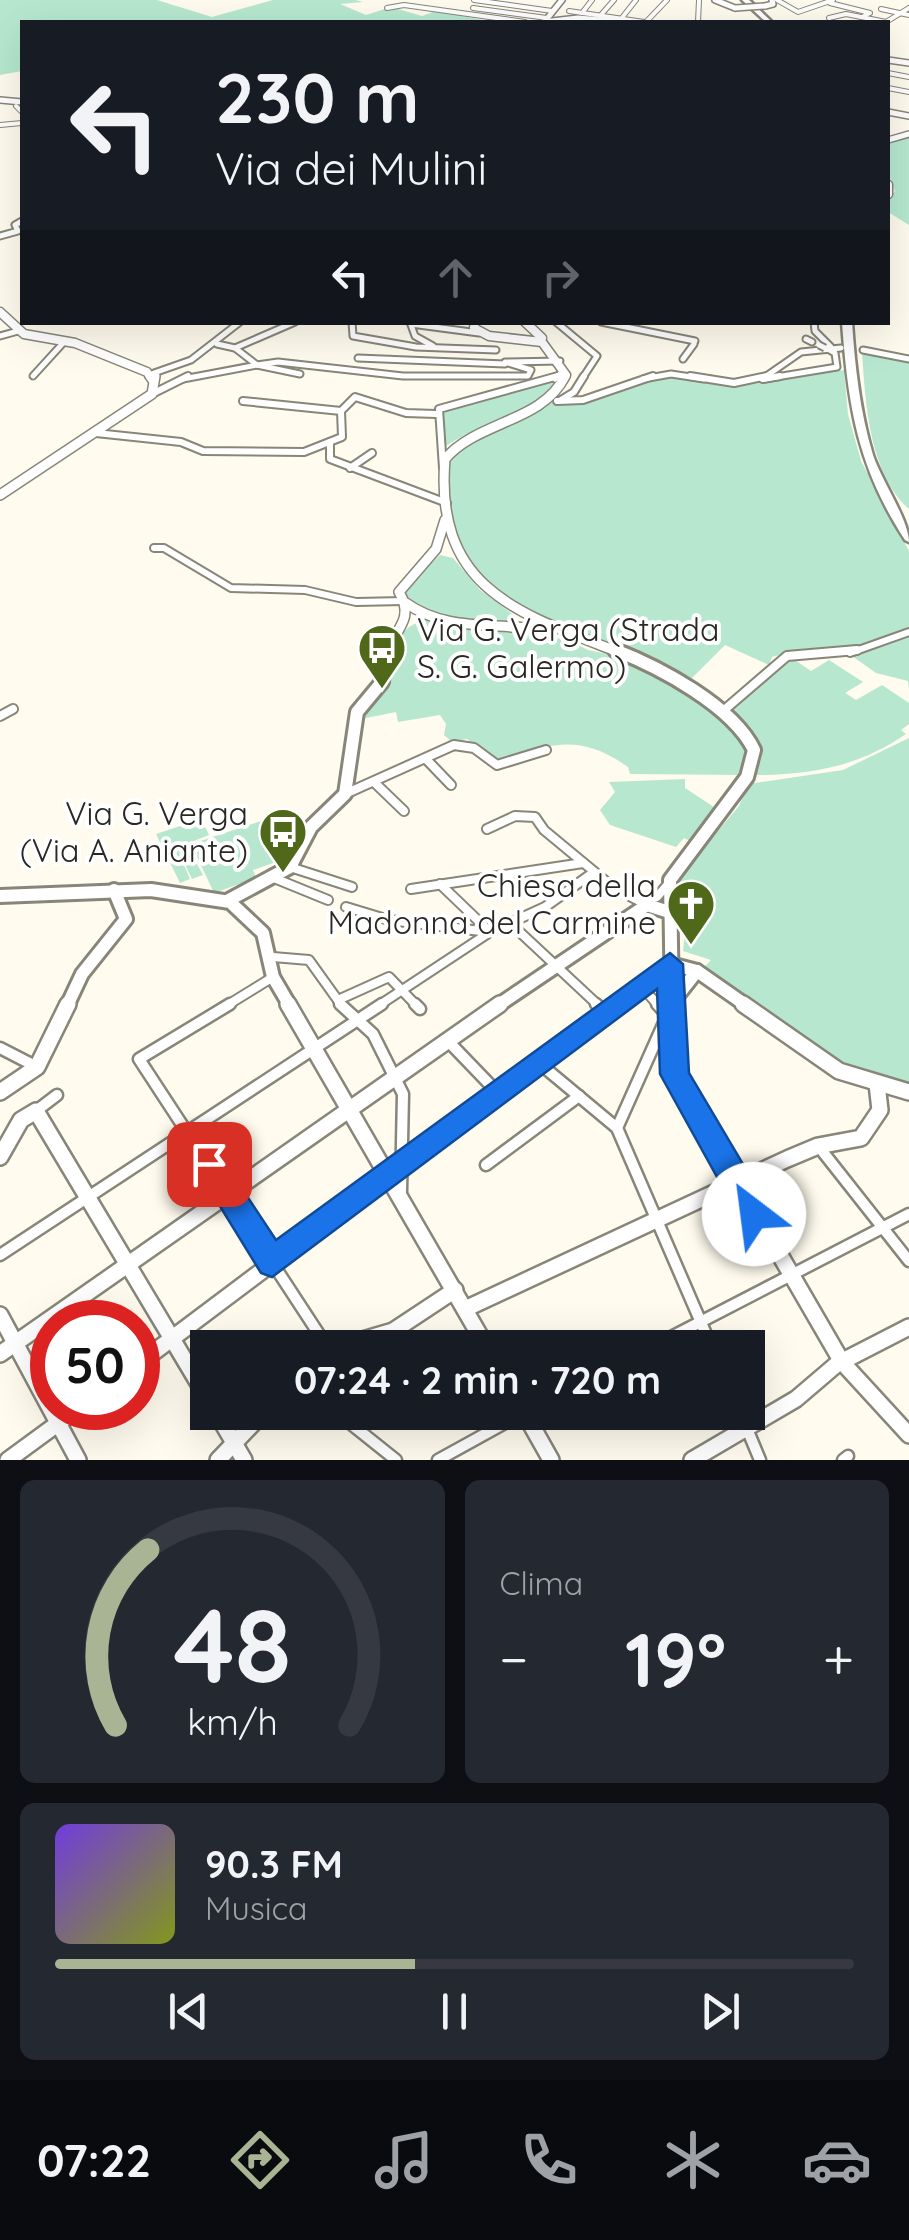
<!DOCTYPE html>
<html lang="it">
<head>
<meta charset="utf-8">
<style>
  :root { --surface:#171b24; --page:#242831; --text:#f1f3f6; --muted:#9ea1a6; --line:#363941; --accent:#a8b493 }
  body { margin:0; font-family:Quicksand,sans-serif; background:var(--page); color:var(--text); height:100vh; display:flex; flex-direction:column; font-size:38px; white-space:nowrap }
  * { box-sizing:border-box; margin:0 }
  p { font-size:32px; color:var(--muted) }
  .icon { flex:none; width:55px; height:55px; fill:none; stroke:currentColor; stroke-width:2; stroke-linecap:round; stroke-linejoin:round }
  .map { position:relative; height:1460px; overflow:hidden }
  .side { display:flex; flex-direction:column; gap:20px; padding:20px; background:#0d0f14; flex:1 }
  .side>* { flex:none }
  .banner { position:absolute; left:20px; top:20px; width:870px; height:305px; border-radius:0px; box-shadow:0 10px 40px #0002; background:#171b24; color:var(--text); overflow:hidden }
  .speed { position:absolute; left:30px; top:1300px; display:flex; gap:20px; font-size:50px; font-weight:700; text-align:center }
  .speed>* { display:grid; place-content:center; width:130px; height:130px; border-radius:50%; background:var(--surface); box-shadow:0 10px 40px #0002; line-height:1 }
  .speed .limit { border:15px solid #d22; background:#fff; color:#111 }
  .pin { position:absolute; display:grid; place-items:center; width:85px; height:85px; color:#fff; margin:-42px; border-radius:20px; box-shadow:0 5px 15px #0006 }
  .me { position:absolute; width:110px; margin:-55px; rotate:330deg; stroke-linejoin:round; filter:drop-shadow(0 0 8px #0008) }
  .turn { display:flex; align-items:center; gap:35px; height:210px; padding:0 30px; font-size:45px }
  .turn .icon { width:130px; height:130px; stroke-width:2.5 }
  .turn b { display:block; font-size:70px; line-height:85px }
  .lanes { display:flex; align-items:center; height:95px; padding:0 30px; background:#0003; justify-content:center; gap:50px; direction:ltr }
  .lanes .off { opacity:.35 }
  .big { font-size:75px; font-weight:700; line-height:1.1 }
  .side .widget { flex:1; display:flex; flex-direction:column; justify-content:center; gap:15px; min-width:0; padding:0 35px; border-radius:15px; background:var(--page) }
  .side .dial { align-items:center; gap:0 }
  .dial svg { height:260px; overflow:visible; fill:none; stroke:var(--line); stroke-width:7; stroke-linecap:round; text-anchor:middle }
  .dial text { fill:var(--text); stroke:none }
  .song { display:flex; align-items:center; gap:30px }
  .cover { width:120px; height:120px; border-radius:15px; background:linear-gradient(135deg,hsl(260 70% 55%),hsl(70 70% 35%)) }
  .played { height:10px; border-radius:5px; background:linear-gradient(90deg,var(--accent) 45%,var(--line) 45%) }
  .keys { display:flex; justify-content:space-around; direction:ltr }
  .heat { display:flex; justify-content:space-between; align-items:center; font-size:55px; direction:ltr }
  .side .tiles { flex:1; display:grid; gap:20px; grid-template-columns:1fr 1fr }
  .widget:last-child { grid-column:span 2 }
  .trip { position:absolute; left:190px; top:1330px; width:575px; height:100px; border-radius:0px; background:var(--surface); box-shadow:0 10px 40px #0002; font-weight:700; line-height:100px; text-align:center }
  .menu { display:flex; height:160px; justify-content:space-around; align-items:center; background:#090b0e; color:var(--muted) }
  .menu .icon { width:70px; height:70px }
  .menu .selected { color:var(--accent) }
  .menu b { font-size:45px; color:var(--text) }
  .map>svg:first-child { display:block }
  .green { fill:#b7e8cf }
  .lines { fill:none; stroke-linecap:round; stroke-linejoin:round }
  .street-far4-casing { stroke:#888579; stroke-width:6 }
  .street-far3-casing { stroke:#888579; stroke-width:9 }
  .street-far2-casing { stroke:#888579; stroke-width:10 }
  .street-far1-casing { stroke:#888579; stroke-width:12 }
  .street-casing { stroke:#888579; stroke-width:15 }
  .secondary-far4-casing { stroke:#888579; stroke-width:8 }
  .secondary-far3-casing { stroke:#888579; stroke-width:11 }
  .secondary-far2-casing { stroke:#888579; stroke-width:12 }
  .secondary-far1-casing { stroke:#888579; stroke-width:18 }
  .secondary-casing { stroke:#888579; stroke-width:20 }
  .highway-casing { stroke:#888579; stroke-width:5 }
  .street-far4 { stroke:#fff; stroke-width:4 }
  .street-far3 { stroke:#fff; stroke-width:5 }
  .street-far2 { stroke:#fff; stroke-width:6 }
  .street-far1 { stroke:#fff; stroke-width:8 }
  .street { stroke:#fff; stroke-width:10 }
  .secondary-far4 { stroke:#fff; stroke-width:5 }
  .secondary-far3 { stroke:#fff; stroke-width:8 }
  .secondary-far2 { stroke:#fff; stroke-width:9 }
  .secondary-far1 { stroke:#fff; stroke-width:12 }
  .secondary { stroke:#fff; stroke-width:15 }
  .highway { fill:#fff; fill-rule:evenodd }
  .street-bridge-casing { stroke:#888579; stroke-width:9; stroke-linecap:butt }
  .secondary-bridge-casing { stroke:#888579; stroke-width:8; stroke-linecap:butt }
  .street-bridge { stroke:#fff; stroke-width:5 }
  .secondary-bridge { stroke:#fff; stroke-width:5 }
  .route { fill:#1a73e8; stroke:#114b97; stroke-width:2.5 }
  .labels { text-anchor:middle; stroke-width:8; stroke-linejoin:round; paint-order:stroke }
  .poi-label { font-size:32px; fill:#292823; stroke:#fff; text-anchor:end }
</style>
</head>
<body>
<div class="map">
<svg width="909" height="1460" viewBox="0 0 909 1460">
  <rect width="100%" height="100%" fill="#fffbee"/>
  <g class="green">
    <path d="M0,0H157L212,17L273,0H356L363,2L340,4L366,15L391,7L422,16L436,11L493,22H22V71L0,75Z"/>
    <path d="M909,136V225L888,212V198L895,191L888,177V142Z"/>
    <path d="M862,351L909,360V509C869,474 865,400 862,351Z"/>
    <path d="M844,370L848,414L861,461L909,551V628L833,654L795,651L772,657L769,665L725,645L685,685L642,657L638,649L632,652C515,612 448,598 448,462L476,435L468,433L442,448L441,410L562,379L543,397L548,403L600,398L662,375L747,384Z"/>
    <path d="M440,555L453,558L480,590L515,616L513,621L492,623L493,619L478,615L472,623L412,607L402,592Z"/>
    <path d="M433,619L466,628L566,639L588,650L632,659L695,697L693,700C727,721 751,729 745,775L630,774L628,767C577,731 549,745 495,762L467,739L452,742L444,735L446,724L440,715L398,722L396,712L361,719L390,686C384,656 398,621 433,619Z"/>
    <path d="M909,636V689L908,681L876,673L852,656Z"/>
    <path d="M792,658L811,671L829,660L863,682L845,693L856,700L882,685L909,703V724L901,730L906,734C860,766 811,775 756,775L762,756L740,717L730,712L737,697Z"/>
    <path d="M909,738V1087L850,1071L701,970L711,960L683,951L685,932L672,928L673,884L739,806L748,784L843,770Z"/>
    <path d="M685,779V788L720,811L694,843L684,838L676,847L610,825L600,810L615,792L609,782Z"/>
    <path d="M201,819L209,835L186,844L203,875L192,879L176,846L190,879L180,883L156,834Z"/>
    <path d="M264,820L284,859L253,870L256,878L214,893L191,844Z"/>
  </g>
  <g class="lines">
    <g class="street-far4-casing">
      <g id="street-far4">
        <path d="M474,0L552,11"/>
        <path d="M777,0L798,12L833,0"/>
        <path d="M830,3L870,13L862,17"/>
        <path d="M387,8L404,5L525,22"/>
        <path d="M473,8L547,18"/>
        <path d="M881,9L909,15"/>
        <path d="M569,11L644,22"/>
        <path d="M582,13L592,0"/>
        <path d="M600,16L614,0"/>
        <path d="M829,18L846,14L886,22L909,8"/>
        <path d="M621,19L636,0"/>
        <path d="M646,22L667,0"/>
        <path d="M698,22L699,0"/>
        <path d="M888,73L909,77"/>
        <path d="M888,88L909,92"/>
        <path d="M16,106L22,112"/>
        <path d="M0,125L22,123"/>
      </g>
    </g>
    <g class="street-far3-casing">
      <g id="street-far3">
        <path d="M0,236L18,231L15,225L22,221"/>
        <path d="M352,322L353,336L416,347L496,350"/>
        <path d="M410,322L415,336L433,346"/>
        <path d="M556,322L597,356L582,379"/>
        <path d="M601,322L695,341"/>
        <path d="M814,322L815,331L831,347"/>
        <path d="M411,324L479,333"/>
        <path d="M0,336L18,331"/>
        <path d="M806,339L812,342"/>
        <path d="M217,344L235,348L257,365L278,362L403,376H528L531,370L505,362L560,361"/>
        <path d="M235,348L295,322"/>
        <path d="M863,350L909,359"/>
        <path d="M358,358L505,364"/>
        <path d="M683,359L694,344"/>
        <path d="M154,373L191,360L240,322"/>
        <path d="M33,376L64,342"/>
        <path d="M183,379L257,365L300,374"/>
        <path d="M555,379L562,372"/>
        <path d="M643,379L671,374L704,379"/>
        <path d="M762,379L801,352L841,348"/>
        <path d="M764,379L837,367L835,353L826,348"/>
      </g>
    </g>
    <g class="street-far2-casing">
      <g id="street-far2">
        <path d="M690,376L734,383L767,376"/>
        <path d="M763,379L780,376"/>
        <path d="M152,394L188,376"/>
        <path d="M561,400L574,392L584,376"/>
        <path d="M243,401L341,411"/>
        <path d="M557,401L583,400L653,376"/>
        <path d="M96,433L181,442L203,451L304,452L342,437L341,411L355,397L406,413L436,414"/>
        <path d="M330,442V459L447,503"/>
        <path d="M350,468L372,453"/>
        <path d="M443,468L439,409L558,376"/>
        <path d="M154,548H164L231,588L305,590L356,602L404,601"/>
        <path d="M850,653L909,632"/>
      </g>
    </g>
    <g class="street-far1-casing">
      <g id="street-far1">
        <path d="M723,711L787,656L857,650"/>
        <path d="M0,716L13,709"/>
        <path d="M426,759L451,785"/>
        <path d="M376,784L404,811"/>
        <path d="M345,794L454,745L474,748L497,765L546,750"/>
        <path d="M487,829L515,816L535,817L544,830L614,888L647,905"/>
        <path d="M290,867L352,887"/>
        <path d="M274,878L328,900"/>
        <path d="M440,884L490,932"/>
        <path d="M411,889L583,863"/>
        <path d="M644,900L657,897L668,884"/>
        <path d="M346,907L389,920L489,932"/>
        <path d="M510,923L599,1006"/>
        <path d="M273,957L309,960L342,1006"/>
        <path d="M641,986L659,1006"/>
        <path d="M338,1000L389,977L417,1006"/>
        <path d="M226,1006L273,977"/>
        <path d="M378,1006L490,932L545,907L594,872"/>
      </g>
    </g>
    <g class="street-casing">
      <g id="street">
        <path d="M230,1004L139,1059L328,1348"/>
        <path d="M340,1004L373,1034L403,1094L401,1191"/>
        <path d="M415,1004L420,1009"/>
        <path d="M596,1004L605,1012"/>
        <path d="M657,1004L668,1016"/>
        <path d="M447,1040L498,1093"/>
        <path d="M0,1048L37,1067"/>
        <path d="M539,1063L617,1128L712,1348"/>
        <path d="M36,1111L57,1095"/>
        <path d="M617,1128L667,1016"/>
        <path d="M819,1147L909,1261"/>
        <path d="M486,1165L579,1096"/>
        <path d="M0,1255L382,1004"/>
        <path d="M650,1348L909,1214"/>
        <path d="M336,1412L396,1460"/>
        <path d="M740,1412L760,1460"/>
        <path d="M438,1460L525,1412"/>
        <path d="M843,1460L848,1456"/>
      </g>
    </g>
    <g class="secondary-far4-casing">
      <g id="secondary-far4">
        <path d="M715,0L735,8"/>
        <path d="M765,6L773,4L772,0"/>
        <path d="M546,20L562,0"/>
        <path d="M543,22L578,18L625,22"/>
        <path d="M888,60L909,63"/>
        <path d="M0,100L22,102"/>
        <path d="M888,112L909,116"/>
        <path d="M888,140L909,134"/>
      </g>
    </g>
    <g class="secondary-far3-casing">
      <g id="secondary-far3">
        <path d="M888,185V194"/>
        <path d="M0,312L24,334L75,343L147,372L152,379"/>
        <path d="M475,322L474,328L489,336L542,342L566,375L564,379"/>
        <path d="M525,322L542,338"/>
      </g>
    </g>
    <g class="secondary-far2-casing">
      <g id="secondary-far2">
        <path d="M150,376L153,380"/>
        <path d="M565,376C543,422 477,421 445,459C434,590 520,614 621,653"/>
        <path d="M0,495L152,394L155,376"/>
        <path d="M406,603C446,632 495,622 541,630"/>
        <path d="M385,653C396,630 415,618 399,592L436,549L445,520"/>
      </g>
    </g>
    <g class="secondary-far1-casing">
      <g id="secondary-far1">
        <path d="M615,650C659,667 733,706 754,750L747,777L670,880L672,1006"/>
        <path d="M0,896L151,890L230,902L263,933L273,977L290,1006"/>
        <path d="M227,901L290,867L311,827L345,794L357,712L382,682L385,650"/>
        <path d="M671,1004L697,971"/>
        <path d="M67,1006L82,974L126,919L114,890"/>
        <path d="M497,1006L647,905L666,911"/>
        <path d="M614,1006L670,964L697,971L747,1006"/>
      </g>
    </g>
    <g class="secondary-casing">
      <g id="secondary">
        <path d="M288,1004L487,1348"/>
        <path d="M672,1004L675,1074L842,1362L909,1435"/>
        <path d="M743,1004L839,1071L909,1092"/>
        <path d="M0,1092L37,1067L68,1004"/>
        <path d="M0,1157L21,1120L36,1111L208,1399"/>
        <path d="M465,1309L787,1159L818,1146L861,1138L880,1110L877,1084"/>
        <path d="M0,1315L78,1460"/>
        <path d="M335,1348L393,1331L455,1290"/>
        <path d="M0,1354L500,1004"/>
        <path d="M138,1364L617,1004"/>
        <path d="M216,1412L244,1460"/>
        <path d="M524,1412L551,1460"/>
        <path d="M8,1460L79,1408"/>
        <path d="M218,1460L264,1412"/>
        <path d="M692,1460L796,1399L837,1364L909,1327"/>
      </g>
    </g>
    <g class="highway-casing">
      <g id="highway">
        <path d="M742,0H749L772,22H766Z"/>
        <path d="M842,322H852C855,367 860,412 873,455C881,480 909,520 909,542L905,540C858,468 848,407 842,322Z"/>
      </g>
    </g>
    <use href="#street-far4" class="street-far4"/>
    <use href="#street-far3" class="street-far3"/>
    <use href="#street-far2" class="street-far2"/>
    <use href="#street-far1" class="street-far1"/>
    <use href="#street" class="street"/>
    <use href="#secondary-far4" class="secondary-far4"/>
    <use href="#secondary-far3" class="secondary-far3"/>
    <use href="#secondary-far2" class="secondary-far2"/>
    <use href="#secondary-far1" class="secondary-far1"/>
    <use href="#secondary" class="secondary"/>
    <use href="#highway" class="highway"/>
    <g class="street-bridge-casing">
      <path id="street-bridge" d="M819,345L825,348"/>
    </g>
    <g class="secondary-bridge-casing">
      <path id="secondary-bridge" d="M735,8L765,6"/>
    </g>
    <use href="#street-bridge" class="street-bridge"/>
    <use href="#secondary-bridge" class="secondary-bridge"/>
  </g>
  <path class="route" d="M670,953L683,964L689,1073L766,1203L770,1214L766,1224L754,1228L743,1224L660,1074L657,989L272,1277L261,1273L194,1164L198,1154L209,1150L219,1154L276,1240Z"/>
  <defs>
    <g id="bus-pin" transform="scale(2.5)"><path d="M0 17L-7.5 6A9.5 9.5 0 1 1 7.5 6Z" fill="#4f681a" stroke="#fff"/><path d="M-5-6H5V4H4V6H2V4H-2V6H-4V4H-5ZM-3.5-4V0h7V-4ZM-3.5 1.2v1.5H-2V1.2ZM2 1.2v1.5H3.5V1.2Z" fill="#fff"/></g>
    <g id="church-pin" transform="scale(2.5)"><path d="M0 17L-7.5 6A9.5 9.5 0 1 1 7.5 6Z" fill="#4f681a" stroke="#fff"/><path d="M-1.2-6h2.4v3.5h3.3v2.4h-3.3V6h-2.4V-.1h-3.3v-2.4h3.3Z" fill="#fff"/></g>
  </defs>
  <g fill-rule="evenodd">
    <use href="#bus-pin" x="382" y="648"/>
    <use href="#bus-pin" x="283" y="832"/>
    <use href="#church-pin" x="691" y="904"/>
  </g>
  <g class="labels">
    <g class="poi-label">
      <text x="417" y="641" text-anchor="start">Via G. Verga (Strada<tspan x="417" dy="37">S. G. Galermo)</tspan></text>
      <text x="248" y="825">Via G. Verga<tspan x="248" dy="37">(Via A. Aniante)</tspan></text>
      <text x="656" y="897">Chiesa della<tspan x="656" dy="37">Madonna del Carmine</tspan></text>
    </g>
  </g>
</svg>
<div class="speed"><div class="limit">50</div></div>
<div class="pin" style="left:209px;top:1164px;background:#d93025"><svg class="icon" aria-label="arrive" viewBox="0 0 24 24"><path d="M6 21V4h12l-3 4 3 4H6"/></svg></div>
<svg class="me" style="left:754px;top:1214px" viewBox="-20 -20 40 40"><circle r="19" fill="#fff"/><path d="M0-13L10 11 0 6-10 11z" fill="#1a73e8"/></svg>
<div class="trip">07:24 · 2 min · 720 m</div>
<div class="banner">
<div class="turn"><svg class="icon" aria-label="left" viewBox="0 0 24 24"><path d="M17 20v-9H6M10 6l-5 5 5 5"/></svg><div><b>230 m</b>Via dei Mulini</div></div>
<div class="lanes"><svg class="icon" aria-label="left" viewBox="0 0 24 24"><path d="M17 20v-9H6M10 6l-5 5 5 5"/></svg><svg class="icon off" aria-label="ahead" viewBox="0 0 24 24"><path d="M12 20V5M6 11l6-6 6 6"/></svg><svg class="icon off" aria-label="right" viewBox="0 0 24 24"><path d="M7 20v-9h11M14 6l5 5-5 5"/></svg></div>
</div>
</div>
<section class="side">
<div class="tiles">
<div class="widget dial"><svg viewBox="0 0 100 80">
<path d="M14 69A42 42 0 1 1 86 69"/>
<path d="M14 69A42 42 0 0 1 24 15" stroke="#a8b493"/>
<text x="50" y="56" font-size="32" font-weight="700">48</text>
<text x="50" y="72" font-size="11">km/h</text>
</svg></div>
<div class="widget"><p>Clima</p>
<div class="heat"><a>−</a><b class="big">19°</b><a>+</a></div>
</div>
<div class="widget">
<div class="song"><i class="cover"></i><div><b>90.3 FM</b><p>Musica</p></div></div>
<div class="played"></div>
<div class="keys"><svg class="icon" aria-label="previous" viewBox="0 0 24 24"><path d="M18 5L8 12l10 7zM5 5v14"/></svg><svg class="icon" aria-label="pause" viewBox="0 0 24 24"><path d="M8 5v14M16 5v14"/></svg><svg class="icon" aria-label="next" viewBox="0 0 24 24"><path d="M6 5l10 7-10 7zM19 5v14"/></svg></div>
</div>
</div>
</section>
<nav class="menu">
<b>07:22</b>
<svg class="icon selected" aria-label="directions" viewBox="0 0 24 24"><path d="M12 3l9 9-9 9-9-9zM9 14v-3h6M13 9l2 2-2 2"/></svg>
<svg class="icon" aria-label="music" viewBox="0 0 24 24"><path d="M9 18V5l10-2v13"/><circle cx="6" cy="18" r="3"/><circle cx="16" cy="16" r="3"/></svg>
<svg class="icon" aria-label="phone" viewBox="0 0 24 24"><path d="M5 4h4l2 5-3 2q2 4 5 5l2-3 5 2v4C11 20 4 13 5 4z"/></svg>
<svg class="icon" aria-label="climate" viewBox="0 0 24 24"><path d="M12 3v18M4 7l16 10M4 17L20 7"/></svg>
<svg class="icon" aria-label="car" viewBox="0 0 24 24"><path d="M5 17H2v-5l4-1 3-4h7l3 4 3 1v5h-3M9 17h6M6 11h13"/><circle cx="7" cy="17" r="2"/><circle cx="17" cy="17" r="2"/></svg>
</nav>
</body>
</html>
